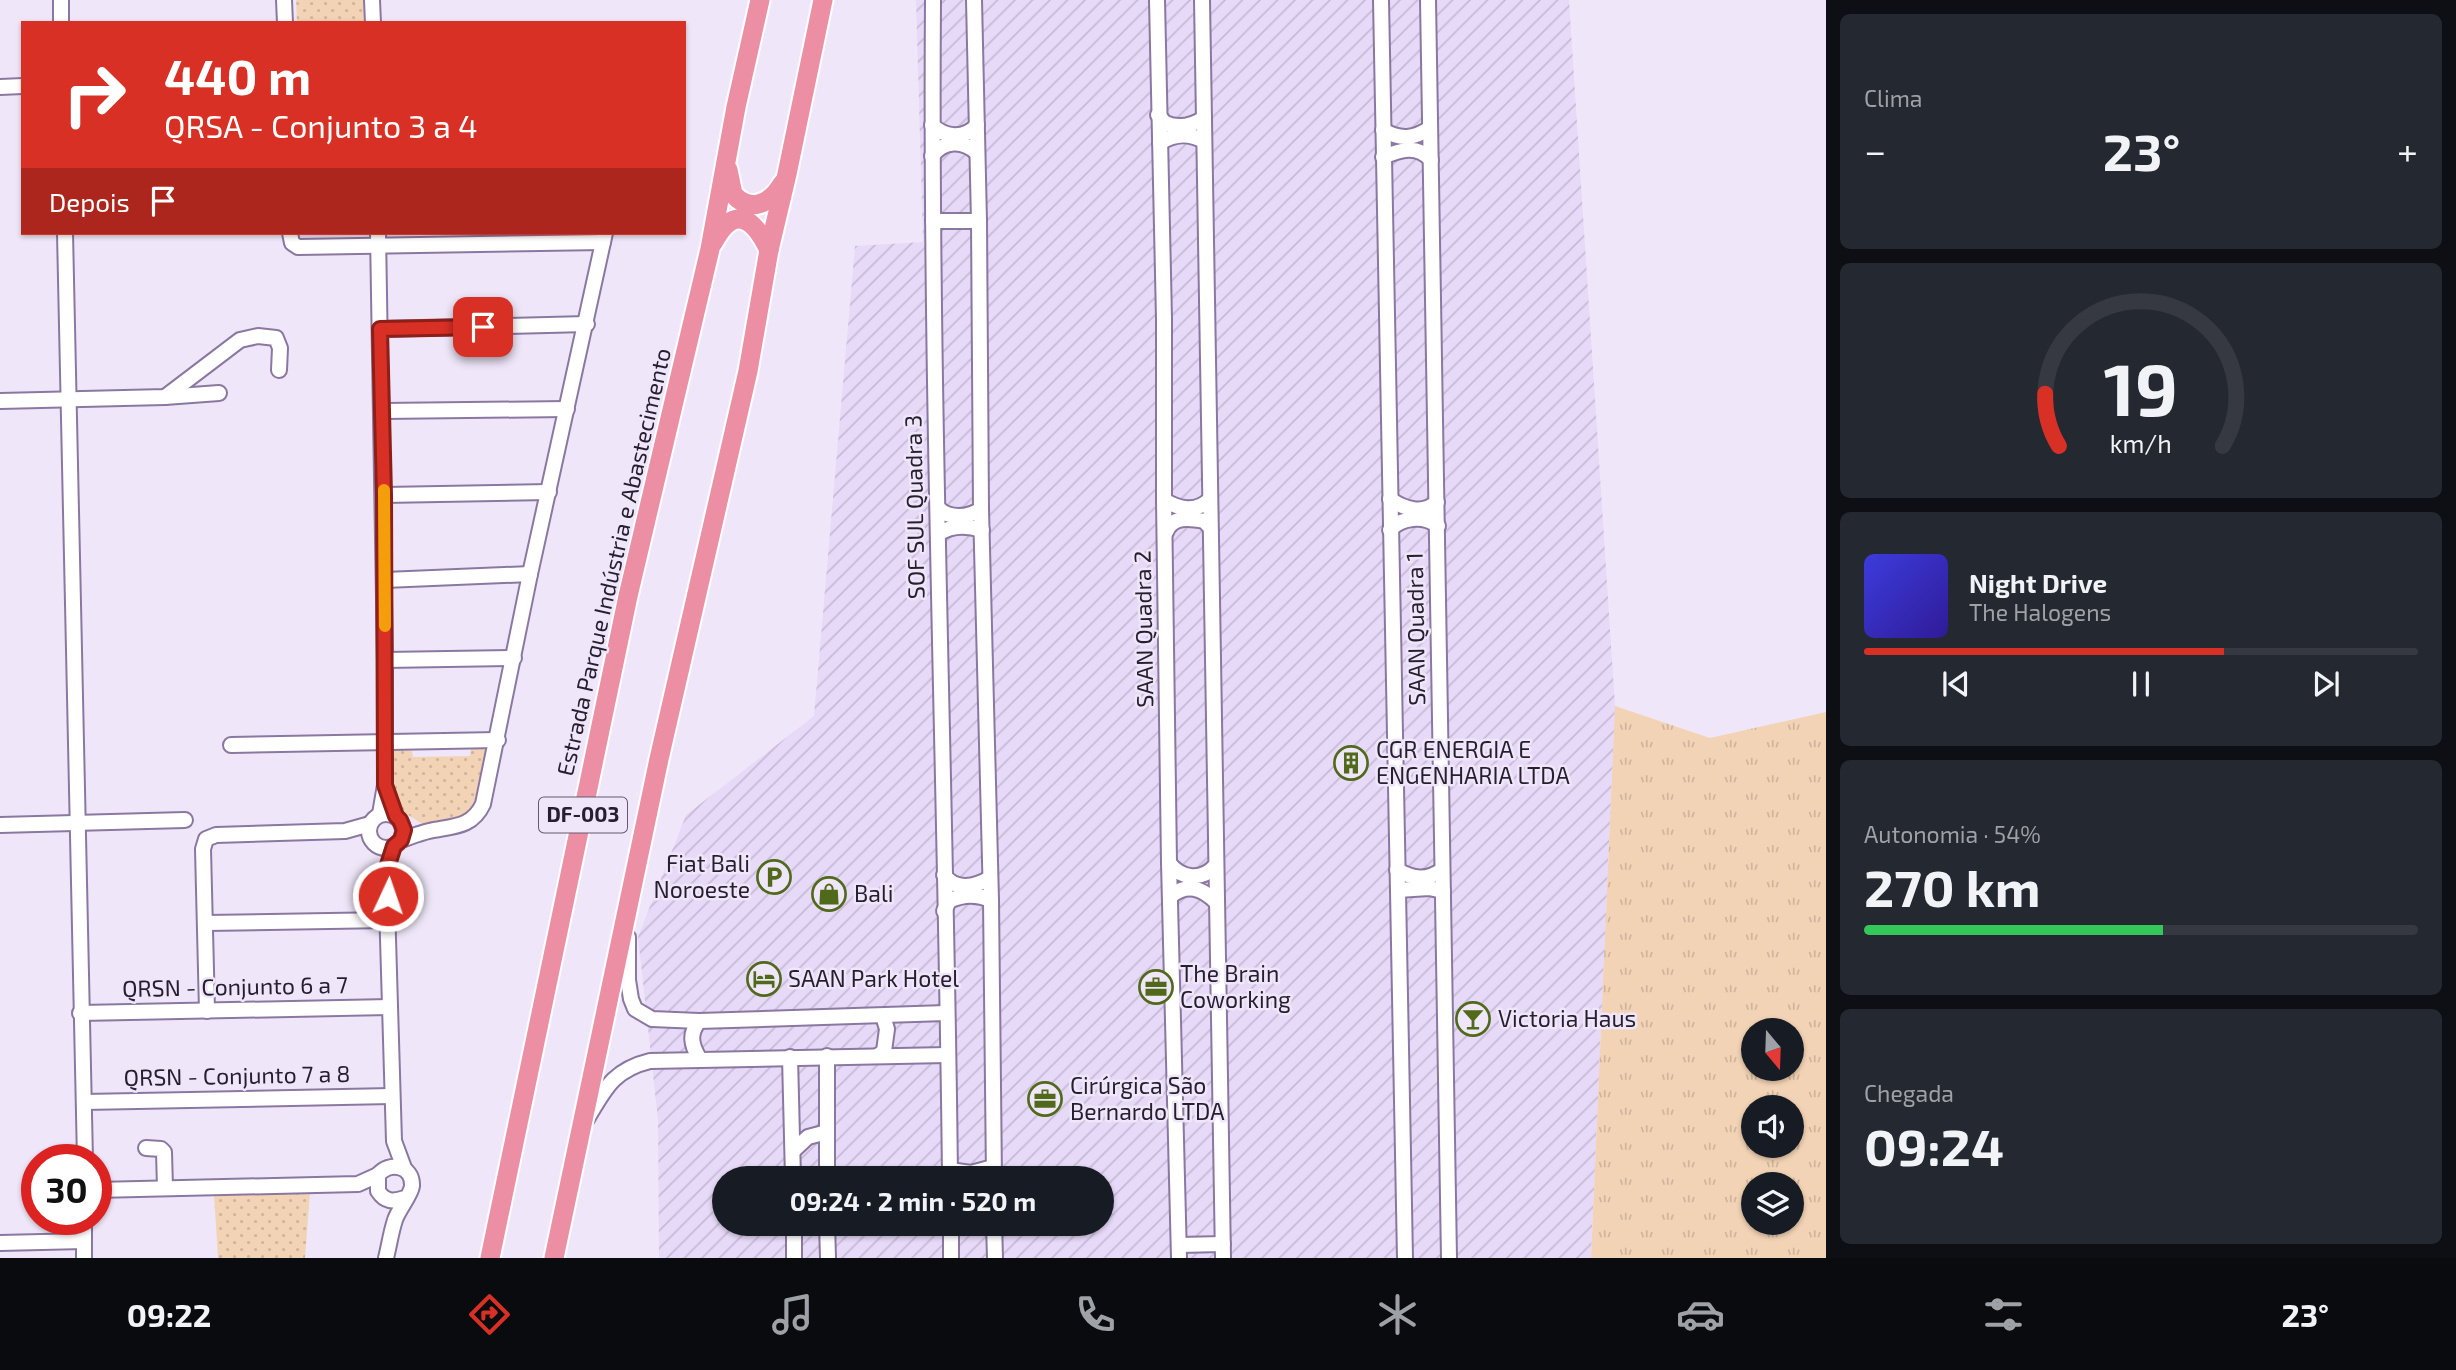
<!DOCTYPE html>
<html lang="pt">
<head>
<meta charset="utf-8">
<style>
  :root { --surface:#171b24; --page:#242831; --text:#f1f3f6; --muted:#9ea1a6; --line:#363941; --accent:#d93025 }
  body { margin:0; font-family:"Exo 2",sans-serif; background:var(--page); color:var(--text); height:100vh; display:flex; flex-direction:column; font-size:26px; white-space:nowrap }
  * { box-sizing:border-box; margin:0 }
  p { font-size:23px; color:var(--muted) }
  .icon { flex:none; width:38px; height:38px; fill:none; stroke:currentColor; stroke-width:2; stroke-linecap:round; stroke-linejoin:round }
  .map { position:relative; flex:1; overflow:hidden }
  .side { display:flex; flex-direction:column; gap:14px; padding:14px; background:#0d0f14; width:630px }
  .side>* { flex:none }
  .banner { position:absolute; left:21px; top:21px; width:665px; height:214px; border-radius:0px; box-shadow:0 2px 5px #0004; background:#d93025; color:#fff; overflow:hidden }
  .needle { width:46px; rotate:161deg }
  .tools { position:absolute; left:1741px; top:1018px; display:grid; gap:14px }
  .tools a { display:grid; place-items:center; width:63px; height:63px; border-radius:50%; background:var(--surface); box-shadow:0 2px 5px #0004; font-size:35px }
  .speed { position:absolute; left:21px; top:1144px; display:flex; gap:14px; font-size:35px; font-weight:700; text-align:center }
  .speed>* { display:grid; place-content:center; width:91px; height:91px; border-radius:50%; background:var(--surface); box-shadow:0 2px 5px #0004; line-height:1 }
  .speed .limit { border:10px solid #d22; background:#fff; color:#111 }
  .pin { position:absolute; display:grid; place-items:center; width:60px; height:60px; color:#fff; margin:-30px; border-radius:14px; box-shadow:0 4px 10px #0006 }
  .me { position:absolute; width:77px; margin:-38px; rotate:3deg; stroke-linejoin:round; filter:drop-shadow(0 0 5px #0008) }
  .turn { display:flex; align-items:center; gap:24px; height:147px; padding:0 28px; font-size:32px }
  .turn .icon { width:91px; height:91px; stroke-width:2.5 }
  .turn b { display:block; font-size:49px; line-height:60px }
  .then { display:flex; align-items:center; height:66px; padding:0 28px; background:#0003; gap:14px; font-size:26px }
  .big { font-size:52px; font-weight:700; line-height:1.1 }
  .side .tile { flex:1; display:flex; flex-direction:column; justify-content:center; gap:10px; min-width:0; padding:0 24px; border-radius:10px; background:var(--page) }
  .side .dial { align-items:center; gap:0 }
  .dial svg { height:182px; overflow:visible; fill:none; stroke:var(--line); stroke-width:7; stroke-linecap:round; text-anchor:middle }
  .dial text { fill:var(--text); stroke:none }
  .song { display:flex; align-items:center; gap:21px }
  .cover { width:84px; height:84px; border-radius:10px; background:linear-gradient(135deg,hsl(240 70% 55%),hsl(250 70% 35%)) }
  .played { height:7px; border-radius:4px; background:linear-gradient(90deg,var(--accent) 65%,var(--line) 65%) }
  .keys { display:flex; justify-content:space-around; direction:ltr }
  .heat { display:flex; justify-content:space-between; align-items:center; font-size:38px; direction:ltr }
  .charge { height:10px; border-radius:5px; background:linear-gradient(90deg,#34c759 54%,var(--line) 0) }
  .trip { position:absolute; left:712px; top:1166px; width:402px; height:70px; border-radius:35px; background:var(--surface); box-shadow:0 2px 5px #0004; font-weight:700; line-height:70px; text-align:center }
  .tab-bar { display:flex; height:112px; justify-content:space-around; align-items:center; background:#090b0e; color:var(--muted) }
  .tab-bar .icon { width:49px; height:49px }
  .tab-bar .current { color:var(--accent) }
  .tab-bar b { font-size:32px; color:var(--text) }
  main { display:flex; flex:1; min-height:0 }
  .map>svg:first-child { display:block }
  .industrial { fill:url(#industrial-furrows); fill-rule:evenodd }
  .grass { fill:url(#grass-tufts); fill-rule:evenodd }
  .park { fill:url(#park-dots) }
  .lines { fill:none; stroke-linecap:round; stroke-linejoin:round }
  .minor-casing { stroke:#8b78a1; stroke-width:18 }
  .highway-casing { stroke:#fff; stroke-width:23 }
  .minor { stroke:#fff; stroke-width:14 }
  .highway { stroke:#ed8fa4; stroke-width:19 }
  .route-casing { stroke:#8d1f18; stroke-width:18 }
  .route { stroke:#d93025; stroke-width:12 }
  .slow { stroke:#f59e0b; stroke-width:12 }
  .labels { text-anchor:middle; stroke-width:5; stroke-linejoin:round; paint-order:stroke }
  .shield { fill:#efe7f9; stroke:#625b6c; stroke-width:2 }
  .shield-label { font-size:21px; font-weight:bold; fill:#261f2f }
  .street-label { font-size:23px; fill:#261f2f; stroke:#efe7f9 }
  .poi-label { font-size:23px; fill:#261f2f; stroke:#efe7f9; text-anchor:start }
</style>
</head>
<body>
<main>
<div class="map">
<svg width="1826" height="1258" viewBox="0 0 1826 1258">
  <defs>
    <pattern id="industrial-furrows" width="10" height="10" patternUnits="userSpaceOnUse" patternTransform="scale(1.75)"><rect width="10" height="10" fill="#e7d9f8"/><path d="M-1 1l2-2M0 10L10 0M9 11l2-2" fill="none" stroke="#c6bad5"/></pattern>
    <pattern id="grass-tufts" width="24" height="20" patternUnits="userSpaceOnUse" patternTransform="scale(1.75)"><rect width="24" height="20" fill="#f3d3b5"/><path d="M3 7l-1-3M5 7V3M7 7l1-3M15 17l-1-3M17 17v-4M19 17l1-3" fill="none" stroke="#d0b59c"/></pattern>
    <pattern id="park-dots" width="8" height="8" patternUnits="userSpaceOnUse" patternTransform="scale(1.75)"><rect width="8" height="8" fill="#f3d3b5"/><path d="M2 2h.1M6 6h.1" fill="none" stroke="#d0b59c" stroke-width="1.8" stroke-linecap="round"/></pattern>
  </defs>
  <rect width="100%" height="100%" fill="#efe7f9"/>
  <path class="industrial" d="M916,0H1569L1615,706L1591,1258H659L658,1120L638,937L686,815L814,716L855,246L923,242ZM724,1178H1102V1223H724Z"/>
  <path class="grass" d="M1615,706L1710,738L1826,712V1258H1591ZM1754,1031H1792V1069H1754ZM1754,1108H1792V1146H1754ZM1754,1185H1792V1223H1754Z"/>
  <g class="park">
    <path d="M296,0H364L365,23H297Z"/>
    <path d="M471,748H486L490,750L482,797L471,816L427,827L405,813L398,800L393,785L391,749L412,751L413,757L470,756Z"/>
    <path d="M310,1193L305,1258H218L214,1194Z"/>
  </g>
  <g class="lines">
    <g class="minor-casing">
      <g id="minor">
        <path d="M61,0V23"/>
        <path d="M284,0L285,23"/>
        <path d="M372,0L373,23"/>
        <path d="M933,0C930,393 946,785 950,1178"/>
        <path d="M974,0L979,221L981,509L991,900L994,1178"/>
        <path d="M1157,0L1164,319V500L1169,863L1179,1258"/>
        <path d="M1202,0L1223,1258"/>
        <path d="M1381,0L1405,1258"/>
        <path d="M1428,0L1449,1258"/>
        <path d="M0,87L23,86"/>
        <path d="M1158,115L1165,123C1179,129 1192,126 1204,118"/>
        <path d="M932,125C945,138 965,139 977,125"/>
        <path d="M1383,130C1400,140 1414,139 1430,128"/>
        <path d="M1160,143C1175,133 1189,133 1204,141"/>
        <path d="M932,156C944,140 963,140 977,153"/>
        <path d="M1383,157C1400,150 1417,144 1431,160"/>
        <path d="M933,221H979"/>
        <path d="M65,233L85,1160"/>
        <path d="M290,233L292,243L298,247L603,242"/>
        <path d="M378,233L385,660V785L380,814"/>
        <path d="M380,329L587,324"/>
        <path d="M165,397L240,340L258,336L276,338L280,348L279,370"/>
        <path d="M0,401L165,397L219,393"/>
        <path d="M382,411L567,409"/>
        <path d="M384,495L549,492"/>
        <path d="M1390,499C1404,509 1423,515 1437,502"/>
        <path d="M1164,500C1178,509 1197,513 1210,499"/>
        <path d="M938,508C949,519 968,518 981,509"/>
        <path d="M1390,530C1401,517 1424,515 1438,526"/>
        <path d="M1166,532C1172,516 1189,518 1204,521L1210,527"/>
        <path d="M938,534C951,525 966,525 982,530"/>
        <path d="M385,580L530,574"/>
        <path d="M385,660L514,658"/>
        <path d="M231,745L498,740"/>
        <circle cx="386" cy="831" r="17"/>
        <path d="M0,825L185,820"/>
        <path d="M401,840C410,837 420,833 429,831C452,826 472,828 483,804L530,574L605,233"/>
        <path d="M1169,863C1181,879 1202,881 1215,866"/>
        <path d="M1397,870C1414,879 1426,881 1442,870"/>
        <path d="M386,871L394,1141L404,1168"/>
        <path d="M944,875C955,891 975,887 990,878"/>
        <path d="M1398,890L1429,888L1443,891"/>
        <path d="M1171,896C1187,883 1202,888 1216,902"/>
        <path d="M944,911L949,901C963,894 977,894 991,900"/>
        <path d="M206,923L389,920"/>
        <path d="M628,937V980L631,999L635,1009L652,1019L699,1021L946,1013"/>
        <path d="M207,1011L203,849L206,839L216,835L345,831L370,824"/>
        <path d="M80,1013L390,1007"/>
        <path d="M879,1055L884,1051L887,1029L883,1016"/>
        <path d="M790,1057L793,1178"/>
        <path d="M699,1058C691,1044 689,1034 699,1021"/>
        <path d="M84,1102L392,1096"/>
        <path d="M587,1119C605,1089 613,1070 650,1061L947,1055"/>
        <path d="M146,1148L161,1149L164,1152L165,1188"/>
        <path d="M793,1151L808,1137L827,1132"/>
        <path d="M950,1170L971,1173L993,1167"/>
        <path d="M827,1178V1056"/>
        <path d="M96,1190L358,1184L378,1175"/>
        <path d="M84,1220V1258"/>
        <path d="M794,1223V1258"/>
        <path d="M827,1223L828,1258"/>
        <path d="M951,1223V1258"/>
        <path d="M994,1223L995,1258"/>
        <path d="M0,1243L84,1241"/>
        <path d="M1179,1245L1223,1244"/>
        <path d="M386,1258C389,1246 391,1232 395,1220C398,1210 411,1195 412,1186C413,1165 389,1161 378,1175V1191C385,1202 393,1202 405,1198"/>
      </g>
    </g>
    <g class="highway-casing">
      <g id="highway">
        <path d="M728,170L733,194C750,214 771,203 782,184"/>
        <path d="M713,243C734,204 753,217 769,250"/>
        <path d="M490,1258L628,596L710,249L736,107L760,0"/>
        <path d="M554,1258L659,759L748,371L769,250L787,174L823,0"/>
      </g>
    </g>
    <use href="#minor" class="minor"/>
    <use href="#highway" class="highway"/>
  </g>
  <g class="lines">
    <g class="route-casing">
      <path id="route" d="M388,896L386,871L394,846L401,840L404,830L400,820L396,816L385,785L384,495L380,329L483,327"/>
    </g>
    <use href="#route" class="route"/>
    <path class="slow" d="M384,490L385,626"/>
  </g>
  <defs>
    <g id="building-ring" transform="scale(1.75)"><circle r="9.5" fill="#efe7f9" stroke="#50691a" stroke-width="1.5"/><path d="M-4-6H4V6H1V3H-1V6H-4ZM-2.5-4.3h1.7v1.8h-1.7ZM.8-4.3h1.7v1.8H.8ZM-2.5-1h1.7V.8h-1.7ZM.8-1h1.7V.8H.8Z" fill="#50691a"/></g>
    <g id="parking-ring" transform="scale(1.75)"><circle r="9.5" fill="#efe7f9" stroke="#50691a" stroke-width="1.5"/><path d="M-3.5-5.5H1a3.5 3.5 0 0 1 0 7H-1V5.5H-3.5ZM-1-3.4V-.6H.8a1.4 1.4 0 0 0 0-2.8Z" fill="#50691a"/></g>
    <g id="shop-ring" transform="scale(1.75)"><circle r="9.5" fill="#efe7f9" stroke="#50691a" stroke-width="1.5"/><path d="M-5-2.5h2.3a2.7 3.5 0 0 1 5.4 0H5L5.5 6h-11ZM-1.5-2.5h3a1.5 2.3 0 0 0-3 0Z" fill="#50691a"/></g>
    <g id="hotel-ring" transform="scale(1.75)"><circle r="9.5" fill="#efe7f9" stroke="#50691a" stroke-width="1.5"/><path d="M-6-4.5h1.5V1H6V5H4.5V3h-9V5H-6ZM-4 0a1.8 1.8 0 1 1 3.6 0ZM.5 0V-2.5h3Q6-2.5 6 0Z" fill="#50691a"/></g>
    <g id="office-ring" transform="scale(1.75)"><circle r="9.5" fill="#efe7f9" stroke="#50691a" stroke-width="1.5"/><path d="M-6-3h4V-5.5h4V-3h4V5H-6ZM-1-4.5V-3h2v-1.5ZM-6 0V1H6V0Z" fill="#50691a"/></g>
    <g id="bar-ring" transform="scale(1.75)"><circle r="9.5" fill="#efe7f9" stroke="#50691a" stroke-width="1.5"/><path d="M-6-5H6L.8 .8V4.5H3.5V6h-7V4.5H-.8V.8Z" fill="#50691a"/></g>
  </defs>
  <g fill-rule="evenodd">
    <use href="#building-ring" x="1351" y="763"/>
    <use href="#parking-ring" x="774" y="877"/>
    <use href="#shop-ring" x="829" y="894"/>
    <use href="#hotel-ring" x="764" y="979"/>
    <use href="#office-ring" x="1156" y="987"/>
    <use href="#bar-ring" x="1473" y="1019"/>
    <use href="#office-ring" x="1045" y="1099"/>
  </g>
  <g class="labels">
    <rect class="shield" x="539" y="797.5" width="88" height="35" rx="5"/>
    <g class="shield-label">
      <text x="583" y="822">DF-003</text>
    </g>
    <g class="street-label">
      <text transform="translate(915 507) rotate(-91)" y="8">SOF SUL Quadra 3</text>
      <text transform="translate(614 562) rotate(-77)" y="8">Estrada Parque Indústria e Abastecimento</text>
      <text transform="translate(1144 629) rotate(-91)" y="8">SAAN Quadra 2</text>
      <text transform="translate(1416 629) rotate(-91)" y="8">SAAN Quadra 1</text>
      <text transform="translate(235 987) rotate(-1)" y="8">QRSN - Conjunto 6 a 7</text>
      <text transform="translate(237 1076) rotate(-1)" y="8">QRSN - Conjunto 7 a 8</text>
    </g>
    <g class="poi-label">
      <text x="1376" y="758">CGR ENERGIA E<tspan x="1376" dy="26">ENGENHARIA LTDA</tspan></text>
      <text x="750" y="872" text-anchor="end">Fiat Bali<tspan x="750" dy="26">Noroeste</tspan></text>
      <text x="854" y="902">Bali</text>
      <text x="1180" y="982">The Brain<tspan x="1180" dy="26">Coworking</tspan></text>
      <text x="788" y="987">SAAN Park Hotel</text>
      <text x="1498" y="1027">Victoria Haus</text>
      <text x="1070" y="1094">Cirúrgica São<tspan x="1070" dy="26">Bernardo LTDA</tspan></text>
    </g>
  </g>
</svg>
<div class="tools">
<a><svg class="needle" viewBox="-14 -14 28 28"><path d="M0-13l5 13h-10z" fill="#e53935"/><path d="M0 13l5-13h-10z" fill="#9ea1a6"/></svg></a>
<a><svg class="icon" aria-label="sound" viewBox="0 0 24 24"><path d="M4 9h4l5-4v14l-5-4H4zM17 9q2 3 0 6"/></svg></a>
<a><svg class="icon" aria-label="layers" viewBox="0 0 24 24"><path d="M12 4l9 5-9 5-9-5zM3 14l9 5 9-5"/></svg></a>
</div>
<div class="speed"><div class="limit">30</div></div>
<div class="pin" style="left:483px;top:327px;background:#d93025"><svg class="icon" aria-label="arrive" viewBox="0 0 24 24"><path d="M6 21V4h12l-3 4 3 4H6"/></svg></div>
<svg class="me" style="left:388px;top:896px" viewBox="-20 -20 40 40"><circle r="17" fill="#d93025" stroke="#fff" stroke-width="3"/><path d="M0-11L8 9 0 5-8 9z" fill="#fff"/></svg>
<div class="trip">09:24 · 2 min · 520 m</div>
<div class="banner">
<div class="turn"><svg class="icon" aria-label="right" viewBox="0 0 24 24"><path d="M7 20v-9h11M14 6l5 5-5 5"/></svg><div><b>440 m</b>QRSA - Conjunto 3 a 4</div></div>
<div class="then">Depois<svg class="icon" aria-label="arrive" viewBox="0 0 24 24"><path d="M6 21V4h12l-3 4 3 4H6"/></svg></div>
</div>
</div>
<section class="side">
<div class="tile"><p>Clima</p>
<div class="heat"><a>−</a><b class="big">23°</b><a>+</a></div>
</div>
<div class="tile dial"><svg viewBox="0 0 100 80">
<path d="M14 69A42 42 0 1 1 86 69"/>
<path d="M14 69A42 42 0 0 1 8 46" stroke="#d93025"/>
<text x="50" y="56" font-size="32" font-weight="700">19</text>
<text x="50" y="72" font-size="11">km/h</text>
</svg></div>
<div class="tile">
<div class="song"><i class="cover"></i><div><b>Night Drive</b><p>The Halogens</p></div></div>
<div class="played"></div>
<div class="keys"><svg class="icon" aria-label="previous" viewBox="0 0 24 24"><path d="M18 5L8 12l10 7zM5 5v14"/></svg><svg class="icon" aria-label="pause" viewBox="0 0 24 24"><path d="M8 5v14M16 5v14"/></svg><svg class="icon" aria-label="next" viewBox="0 0 24 24"><path d="M6 5l10 7-10 7zM19 5v14"/></svg></div>
</div>
<div class="tile"><p>Autonomia · 54%</p><b class="big">270 km</b><div class="charge"></div></div>
<div class="tile"><p>Chegada</p><b class="big">09:24</b></div>
</section>
</main>
<nav class="tab-bar">
<b>09:22</b>
<svg class="icon current" aria-label="directions" viewBox="0 0 24 24"><path d="M12 3l9 9-9 9-9-9zM9 14v-3h6M13 9l2 2-2 2"/></svg>
<svg class="icon" aria-label="music" viewBox="0 0 24 24"><path d="M9 18V5l10-2v13"/><circle cx="6" cy="18" r="3"/><circle cx="16" cy="16" r="3"/></svg>
<svg class="icon" aria-label="phone" viewBox="0 0 24 24"><path d="M5 4h4l2 5-3 2q2 4 5 5l2-3 5 2v4C11 20 4 13 5 4z"/></svg>
<svg class="icon" aria-label="climate" viewBox="0 0 24 24"><path d="M12 3v18M4 7l16 10M4 17L20 7"/></svg>
<svg class="icon" aria-label="car" viewBox="0 0 24 24"><path d="M5 17H2v-5l4-1 3-4h7l3 4 3 1v5h-3M9 17h6M6 11h13"/><circle cx="7" cy="17" r="2"/><circle cx="17" cy="17" r="2"/></svg>
<svg class="icon" aria-label="filters" viewBox="0 0 24 24"><path d="M4 7h16M4 17h16"/><circle cx="9" cy="7" r="2"/><circle cx="15" cy="17" r="2"/></svg>
<b>23°</b>
</nav>
</body>
</html>
